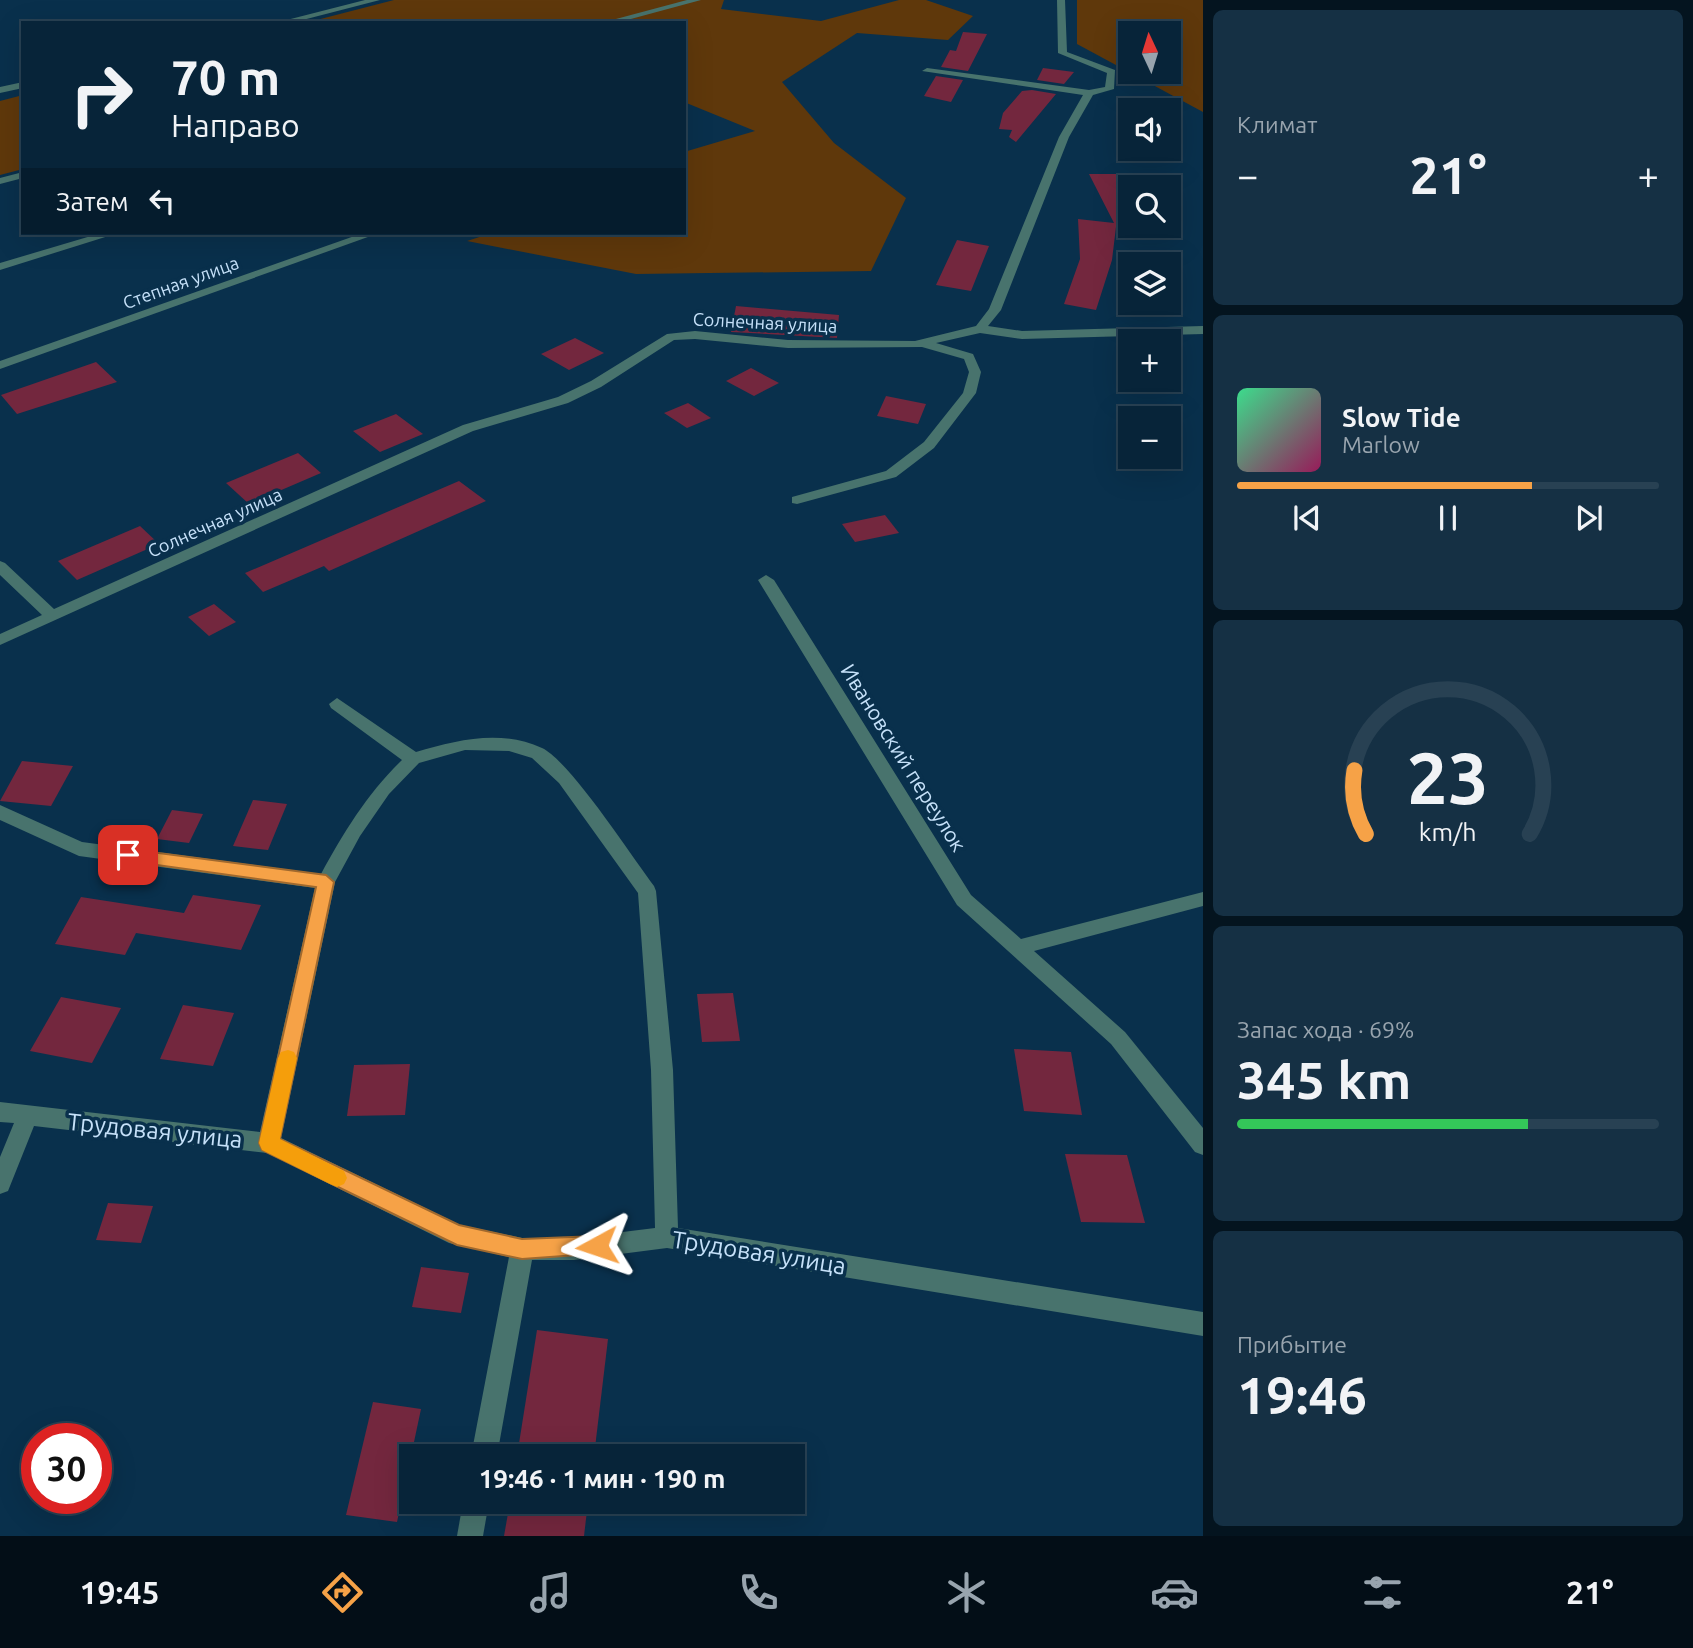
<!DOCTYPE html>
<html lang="ru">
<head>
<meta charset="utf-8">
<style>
  :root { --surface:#072439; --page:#153044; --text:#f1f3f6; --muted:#98a4ae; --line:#284153; --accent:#f6a247 }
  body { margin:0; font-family:Ubuntu,sans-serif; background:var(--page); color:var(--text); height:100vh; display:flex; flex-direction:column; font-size:26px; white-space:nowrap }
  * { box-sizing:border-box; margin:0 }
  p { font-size:23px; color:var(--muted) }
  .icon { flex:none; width:38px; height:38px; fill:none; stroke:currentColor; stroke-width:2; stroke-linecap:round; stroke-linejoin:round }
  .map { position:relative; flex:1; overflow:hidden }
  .panel { display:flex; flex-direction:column; gap:10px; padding:10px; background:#04141f; width:490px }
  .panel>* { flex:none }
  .top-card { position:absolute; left:21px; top:21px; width:665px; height:214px; border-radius:0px; box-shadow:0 7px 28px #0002,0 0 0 2px var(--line); background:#072439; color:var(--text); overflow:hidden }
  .needle { width:46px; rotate:356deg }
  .controls { position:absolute; left:1118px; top:21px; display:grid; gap:14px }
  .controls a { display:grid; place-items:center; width:63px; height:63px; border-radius:0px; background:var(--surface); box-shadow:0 7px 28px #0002,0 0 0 2px var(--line); font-size:35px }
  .speed { position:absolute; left:21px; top:1423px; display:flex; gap:14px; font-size:35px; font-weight:700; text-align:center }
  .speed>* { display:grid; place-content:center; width:91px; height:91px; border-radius:50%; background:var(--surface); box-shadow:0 7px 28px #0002,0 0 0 2px var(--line); line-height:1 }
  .speed .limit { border:10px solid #d22; background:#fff; color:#111 }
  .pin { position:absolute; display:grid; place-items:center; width:60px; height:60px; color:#fff; margin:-30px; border-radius:14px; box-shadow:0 4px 10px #0006 }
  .me { position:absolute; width:77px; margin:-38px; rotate:265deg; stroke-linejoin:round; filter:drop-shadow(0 0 5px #0008) }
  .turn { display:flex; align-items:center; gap:24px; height:147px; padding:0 35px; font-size:32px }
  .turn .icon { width:91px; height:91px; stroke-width:2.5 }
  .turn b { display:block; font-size:49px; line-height:60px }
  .then { display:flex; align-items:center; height:66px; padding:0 35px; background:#0003; gap:14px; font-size:26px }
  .big { font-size:52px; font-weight:600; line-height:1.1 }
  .panel .widget { flex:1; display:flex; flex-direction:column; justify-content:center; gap:10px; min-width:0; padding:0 24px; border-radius:10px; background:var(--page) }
  .panel .dial { align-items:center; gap:0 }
  .dial svg { height:182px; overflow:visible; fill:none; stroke:var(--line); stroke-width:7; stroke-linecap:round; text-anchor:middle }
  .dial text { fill:var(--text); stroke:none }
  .song { display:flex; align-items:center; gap:21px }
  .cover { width:84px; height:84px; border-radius:10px; background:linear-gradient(135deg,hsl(150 70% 55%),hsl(330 70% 35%)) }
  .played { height:7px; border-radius:4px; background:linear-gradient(90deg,var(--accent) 70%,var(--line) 70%) }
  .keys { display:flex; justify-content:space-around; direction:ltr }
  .heat { display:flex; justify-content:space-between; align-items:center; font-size:38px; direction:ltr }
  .charge { height:10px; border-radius:5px; background:linear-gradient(90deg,#34c759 69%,var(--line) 0) }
  .trip { position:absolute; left:399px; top:1444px; width:406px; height:70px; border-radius:0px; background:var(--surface); box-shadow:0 7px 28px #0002,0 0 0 2px var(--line); font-weight:600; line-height:70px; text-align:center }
  .tab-bar { display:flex; height:112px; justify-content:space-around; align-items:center; background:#030e17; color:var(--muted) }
  .tab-bar .icon { width:49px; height:49px }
  .tab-bar .selected { color:var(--accent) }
  .tab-bar b { font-size:32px; color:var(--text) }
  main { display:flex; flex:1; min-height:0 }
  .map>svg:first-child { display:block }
  .green { fill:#5f380b; fill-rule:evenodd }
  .building { fill:#73273e }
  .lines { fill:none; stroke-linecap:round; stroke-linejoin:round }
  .minor { fill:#48736d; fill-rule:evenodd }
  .route { fill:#f6a247; stroke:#a0692e; stroke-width:2 }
  .slow { fill:#f59e0b }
  .labels { text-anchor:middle; stroke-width:7; stroke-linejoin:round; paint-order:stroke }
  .far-street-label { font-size:18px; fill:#c6e1f9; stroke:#09304c }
  .street-label { font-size:21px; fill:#c6e1f9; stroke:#09304c }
  .near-street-label { font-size:24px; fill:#c6e1f9; stroke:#09304c }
</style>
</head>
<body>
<main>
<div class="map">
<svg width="1203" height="1536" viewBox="0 0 1203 1536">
  <rect width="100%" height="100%" fill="#09304c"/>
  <g class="green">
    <path d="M394,0H724L721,9L821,21L899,0H926L973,16L948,40L857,33L782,82L834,143L906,198L871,271L636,274L467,241L492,233H684V152L755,131L684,102V23H305Z"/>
    <path d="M1077,0H1203V112L1077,44ZM1130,33H1169V72H1130Z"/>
    <path d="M23,95V169L0,175V101Z"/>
  </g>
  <g class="building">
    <path d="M963,32L987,34L968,71L941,67L950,50L956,51Z"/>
    <path d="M1043,68L1074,72L1064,84L1037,80Z"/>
    <path d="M936,76L963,80L951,102L924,96Z"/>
    <path d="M1032,90L1056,94L1016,142L1009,137L1012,130L999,129L1003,113L1022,91Z"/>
    <path d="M1089,174H1117L1123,238L1116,227L1112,260L1096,310L1064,304L1080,259L1078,219L1114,223Z"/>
    <path d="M957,240L989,246L971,291L936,285Z"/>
    <path d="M736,306L839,315L837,338L731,332Z"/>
    <path d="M575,338L604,353L569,370L541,354Z"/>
    <path d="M96,362L117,382L17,414L1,395Z"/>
    <path d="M751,368L779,383L754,396L726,381Z"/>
    <path d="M886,396L926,404L918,424L877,416Z"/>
    <path d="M688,403L711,418L687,428L664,413Z"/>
    <path d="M396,414L423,434L380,452L353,431Z"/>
    <path d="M298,453L321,473L249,504L226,483Z"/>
    <path d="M459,481L486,501L329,571L324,566L263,592L245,573Z"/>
    <path d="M885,515L899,533L855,542L842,524Z"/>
    <path d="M140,526L159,544L77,580L58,561Z"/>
    <path d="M214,604L236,622L209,636L188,617Z"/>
    <path d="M22,761L73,766L51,806L0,801Z"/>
    <path d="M253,800L287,804L268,850L233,846Z"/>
    <path d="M172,810L203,814L189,843L157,839Z"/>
    <path d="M193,895L261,905L241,950L136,933L125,955L55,944L81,897L184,913Z"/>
    <path d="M733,993L740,1041L702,1042L697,994Z"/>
    <path d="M61,997L121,1008L92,1063L30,1051Z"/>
    <path d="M183,1005L234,1013L213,1066L160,1059Z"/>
    <path d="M1014,1049L1071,1052L1082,1115L1024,1111Z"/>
    <path d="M410,1064L405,1115L347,1116L354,1065Z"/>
    <path d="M1065,1154L1127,1155L1145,1223L1081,1222Z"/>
    <path d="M108,1203L153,1206L141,1243L96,1240Z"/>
    <path d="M421,1267L469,1273L461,1313L412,1307Z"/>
    <path d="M537,1330L608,1339L594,1456H517Z"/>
    <path d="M373,1402L421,1409L397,1522L346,1515Z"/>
    <path d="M510,1502H588L584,1536H504Z"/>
  </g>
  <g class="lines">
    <g class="minor">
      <path d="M365,0H380L291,23H275Z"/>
      <path d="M687,0H701L616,23H601Z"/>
      <path d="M1057,0H1065L1067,52L1115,70L1114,89L1093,95L1069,137L1001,310L988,326L1022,331L1203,326V334L1022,339L980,333L936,343L973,354L981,372L976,393L934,448L896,477L797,504L792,503V497L886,471L924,442L963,393L969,372L964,359L922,347L788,348L695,339L674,340L601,387L568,403L473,431L0,645V634L42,615L0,575V561L5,563L54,609L463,425L558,397L591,381L667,334L695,331L788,340L915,341L976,326L989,309L1059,137L1083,95L922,71L927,68L1089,90L1105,87L1107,73L1058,53Z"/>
      <path d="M23,82V88L0,93V87Z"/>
      <path d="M23,172V178L0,184V178Z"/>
      <path d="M101,233H118L0,270V263Z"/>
      <path d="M363,233H379L0,369V361Z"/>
      <path d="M766,575L774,580L971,895L1021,939L1203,892V906L1034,951L1125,1032L1203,1128V1155L1195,1152L1111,1044L957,905L758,580Z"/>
      <path d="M337,698L416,752C457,740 500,729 542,748C570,761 632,857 654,886L656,891L673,1070L678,1228L1203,1312V1336L667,1248L574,1260H532L497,1456H471L509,1257L449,1243L267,1153L34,1126L8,1191L0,1194V1157L14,1123L0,1122V1102L260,1132L315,888L79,856L0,820V805L82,842L321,874C344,832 367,794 402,760L331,708L329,704ZM465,750L509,751L532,758L559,783L638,893L651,1070L655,1228L574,1238H522L460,1225L281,1138L335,882L360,836L389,794L419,763Z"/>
      <path d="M463,1502H489L483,1536H457Z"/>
    </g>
  </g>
  <path class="route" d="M128,849L326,875L334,882L280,1139L459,1225L522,1239L597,1236L605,1239L608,1246L605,1253L522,1259L457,1245L262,1150L259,1143L316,887L128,861L120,855Z"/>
  <path class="slow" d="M288,1050L294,1052L297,1058L280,1139L344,1171L347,1178L344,1184L337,1187L330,1184L262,1150L259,1143L278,1058L281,1052Z"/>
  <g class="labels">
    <g class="far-street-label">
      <text transform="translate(181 283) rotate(-20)" y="6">Степная улица</text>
      <text transform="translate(765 323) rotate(3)" y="6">Солнечная улица</text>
      <text transform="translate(215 523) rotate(-24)" y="6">Солнечная улица</text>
    </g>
    <g class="street-label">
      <text transform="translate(903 758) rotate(58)" y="7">Ивановский переулок</text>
    </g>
    <g class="near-street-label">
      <text transform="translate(155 1131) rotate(6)" y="8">Трудовая улица</text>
      <text transform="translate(759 1253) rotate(9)" y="8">Трудовая улица</text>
    </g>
  </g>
</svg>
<div class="controls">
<a><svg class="needle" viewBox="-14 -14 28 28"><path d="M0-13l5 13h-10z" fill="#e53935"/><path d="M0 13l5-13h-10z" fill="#98a4ae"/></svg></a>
<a><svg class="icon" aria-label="sound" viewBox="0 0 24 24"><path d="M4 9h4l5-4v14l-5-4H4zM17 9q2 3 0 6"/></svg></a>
<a><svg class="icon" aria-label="search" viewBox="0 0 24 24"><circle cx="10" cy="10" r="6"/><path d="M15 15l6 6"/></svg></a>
<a><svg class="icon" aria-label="layers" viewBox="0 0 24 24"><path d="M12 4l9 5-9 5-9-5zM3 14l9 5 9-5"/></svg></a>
<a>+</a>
<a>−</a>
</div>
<div class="speed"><div class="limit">30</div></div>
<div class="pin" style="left:128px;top:855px;background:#d93025"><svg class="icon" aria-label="arrive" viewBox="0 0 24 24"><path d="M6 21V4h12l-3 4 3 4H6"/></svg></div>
<svg class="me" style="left:597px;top:1246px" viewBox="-20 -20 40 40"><path d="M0-17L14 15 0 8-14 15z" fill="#f6a247" stroke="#fff" stroke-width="4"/></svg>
<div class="trip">19:46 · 1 мин · 190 m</div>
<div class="top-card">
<div class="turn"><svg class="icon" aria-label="right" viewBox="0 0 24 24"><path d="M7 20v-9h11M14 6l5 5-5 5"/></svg><div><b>70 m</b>Направо</div></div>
<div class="then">Затем<svg class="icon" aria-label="left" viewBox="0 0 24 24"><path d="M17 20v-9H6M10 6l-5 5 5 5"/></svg></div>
</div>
</div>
<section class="panel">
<div class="widget"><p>Климат</p>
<div class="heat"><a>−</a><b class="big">21°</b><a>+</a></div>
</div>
<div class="widget">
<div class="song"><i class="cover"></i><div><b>Slow Tide</b><p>Marlow</p></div></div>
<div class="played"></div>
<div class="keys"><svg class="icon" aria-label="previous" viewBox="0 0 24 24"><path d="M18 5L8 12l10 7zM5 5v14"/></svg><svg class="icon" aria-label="pause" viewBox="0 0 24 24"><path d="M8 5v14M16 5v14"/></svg><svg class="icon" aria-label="next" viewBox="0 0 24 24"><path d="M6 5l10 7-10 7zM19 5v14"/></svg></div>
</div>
<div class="widget dial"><svg viewBox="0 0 100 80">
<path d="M14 69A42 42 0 1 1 86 69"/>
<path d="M14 69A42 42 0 0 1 9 41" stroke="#f6a247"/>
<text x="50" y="56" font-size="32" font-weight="700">23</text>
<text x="50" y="72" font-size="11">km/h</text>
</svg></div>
<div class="widget"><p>Запас хода · 69%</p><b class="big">345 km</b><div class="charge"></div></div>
<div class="widget"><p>Прибытие</p><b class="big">19:46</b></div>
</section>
</main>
<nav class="tab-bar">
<b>19:45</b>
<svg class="icon selected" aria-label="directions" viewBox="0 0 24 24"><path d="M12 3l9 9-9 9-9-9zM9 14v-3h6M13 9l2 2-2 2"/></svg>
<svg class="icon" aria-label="music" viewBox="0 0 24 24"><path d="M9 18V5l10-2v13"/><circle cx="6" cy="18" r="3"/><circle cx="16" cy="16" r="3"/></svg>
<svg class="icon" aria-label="phone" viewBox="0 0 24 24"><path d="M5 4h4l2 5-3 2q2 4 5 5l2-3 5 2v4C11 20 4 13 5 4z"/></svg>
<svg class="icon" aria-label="climate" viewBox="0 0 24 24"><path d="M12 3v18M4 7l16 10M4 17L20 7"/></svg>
<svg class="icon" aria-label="car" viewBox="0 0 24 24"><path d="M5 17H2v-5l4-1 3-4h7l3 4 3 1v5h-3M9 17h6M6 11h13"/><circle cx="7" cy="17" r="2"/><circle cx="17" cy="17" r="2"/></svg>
<svg class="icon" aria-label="filters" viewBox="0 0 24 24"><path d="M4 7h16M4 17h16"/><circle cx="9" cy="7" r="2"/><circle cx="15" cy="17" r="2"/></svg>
<b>21°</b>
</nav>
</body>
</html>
